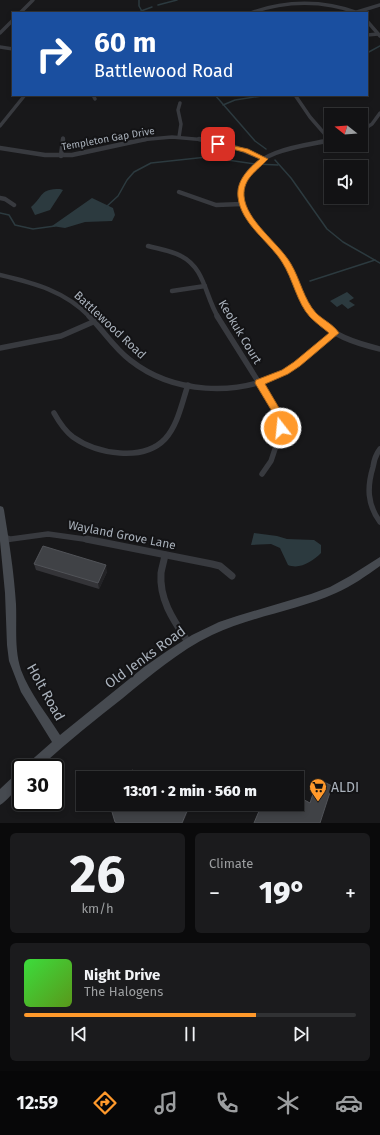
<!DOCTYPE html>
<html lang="en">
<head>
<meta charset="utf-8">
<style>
  :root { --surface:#121214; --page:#1b1b1d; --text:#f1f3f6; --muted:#9c9ea0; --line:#313234; --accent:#ff992b }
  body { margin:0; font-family:"Fira Sans",sans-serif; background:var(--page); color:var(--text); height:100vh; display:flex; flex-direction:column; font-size:15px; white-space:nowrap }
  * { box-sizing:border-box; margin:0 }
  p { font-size:13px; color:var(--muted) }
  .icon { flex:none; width:22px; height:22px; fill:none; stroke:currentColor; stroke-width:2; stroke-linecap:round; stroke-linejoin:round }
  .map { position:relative; height:823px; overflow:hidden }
  .sheet { display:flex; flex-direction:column; gap:10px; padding:10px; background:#0a0a0b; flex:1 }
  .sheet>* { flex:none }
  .banner { position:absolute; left:12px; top:12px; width:356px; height:84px; border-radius:0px; box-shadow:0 2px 6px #0003,0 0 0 1px var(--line); background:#1a4fa0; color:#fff; overflow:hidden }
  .needle { width:26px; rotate:287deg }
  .tools { position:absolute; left:324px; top:108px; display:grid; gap:8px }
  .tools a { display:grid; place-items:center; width:44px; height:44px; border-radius:0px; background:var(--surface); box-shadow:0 2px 6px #0003,0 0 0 1px var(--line); font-size:20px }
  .speed { position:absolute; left:12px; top:759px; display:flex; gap:8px; font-size:20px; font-weight:700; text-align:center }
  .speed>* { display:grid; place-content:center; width:52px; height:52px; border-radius:50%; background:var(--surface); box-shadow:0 2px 6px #0003,0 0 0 1px var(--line); line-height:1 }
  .speed .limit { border:2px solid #111; border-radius:6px; background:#fff; color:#111 }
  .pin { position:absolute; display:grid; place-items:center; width:34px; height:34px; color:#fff; margin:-17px; border-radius:8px; box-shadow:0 2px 6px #0006 }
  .me { position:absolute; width:44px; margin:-22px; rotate:344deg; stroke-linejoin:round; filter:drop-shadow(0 0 3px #0008) }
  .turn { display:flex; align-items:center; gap:14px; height:84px; padding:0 16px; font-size:18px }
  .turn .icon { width:52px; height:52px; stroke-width:2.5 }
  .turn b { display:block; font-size:28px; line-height:34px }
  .big { font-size:30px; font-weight:800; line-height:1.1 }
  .sheet .card { flex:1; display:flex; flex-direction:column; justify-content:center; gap:6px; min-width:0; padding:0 14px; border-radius:6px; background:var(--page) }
  .sheet .dial { align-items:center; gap:0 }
  .dial b { font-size:52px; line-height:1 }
  .song { display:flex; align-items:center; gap:12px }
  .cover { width:48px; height:48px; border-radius:6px; background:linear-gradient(135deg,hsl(120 70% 55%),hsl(90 70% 35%)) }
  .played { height:4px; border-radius:2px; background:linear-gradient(90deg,var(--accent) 70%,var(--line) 70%) }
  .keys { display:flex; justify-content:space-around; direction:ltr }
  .heat { display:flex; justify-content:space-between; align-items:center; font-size:22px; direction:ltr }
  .sheet .tiles { flex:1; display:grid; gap:10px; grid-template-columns:1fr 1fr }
  .card:last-child { grid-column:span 2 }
  .trip { position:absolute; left:76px; top:771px; width:228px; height:40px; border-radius:0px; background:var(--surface); box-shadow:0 2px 6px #0003,0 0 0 1px var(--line); font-weight:800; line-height:40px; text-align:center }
  .tab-bar { display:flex; height:64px; justify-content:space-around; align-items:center; background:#070708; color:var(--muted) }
  .tab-bar .icon { width:28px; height:28px }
  .tab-bar .active { color:var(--accent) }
  .tab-bar b { font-size:18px; color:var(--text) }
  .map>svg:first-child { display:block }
  .water { fill:#2c3a3f }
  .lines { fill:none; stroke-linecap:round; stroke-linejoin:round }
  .stream { stroke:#2c3a3f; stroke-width:1.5 }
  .street-far3 { stroke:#383a3f; stroke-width:3.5 }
  .street-far2 { stroke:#383a3f; stroke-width:4.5 }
  .street-far1 { stroke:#383a3f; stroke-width:5.5 }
  .street { stroke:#383a3f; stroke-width:7 }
  .secondary { fill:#464a50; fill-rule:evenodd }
  .wall { fill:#343438 }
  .shaded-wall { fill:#232326 }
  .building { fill:#404246; stroke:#515358 }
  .route { fill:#ff992b; stroke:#a6631c }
  .labels { text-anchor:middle; stroke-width:4; stroke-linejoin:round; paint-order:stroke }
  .far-street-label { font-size:10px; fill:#a9b1bb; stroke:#131315 }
  .street-label { font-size:12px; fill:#a9b1bb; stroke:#131315 }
  .near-street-label { font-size:14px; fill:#a9b1bb; stroke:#131315 }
  .near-poi-label { font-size:14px; fill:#a9b1bb; stroke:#131315; text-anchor:start }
</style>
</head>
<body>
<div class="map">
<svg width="380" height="823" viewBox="0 0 380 823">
  <rect width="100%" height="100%" fill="#18181a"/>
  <g class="water">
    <path d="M60,189L63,190L50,210L35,215L31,207C44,196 39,189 60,189Z"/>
    <path d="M92,198L113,208L115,215L112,221L85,222L65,228L52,226Z"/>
    <path d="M347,292L354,298L349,301L355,305L348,309L342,304L337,307L330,301Z"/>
    <path d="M254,533L277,536L287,539L314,540L321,545V553C313,561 300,570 288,565L280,548L271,544L251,545Z"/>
  </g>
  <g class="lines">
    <g class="stream">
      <path d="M139,0V6L143,13"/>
      <path d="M158,5L177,0"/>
      <path d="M141,11L152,7"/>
      <path d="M367,53L380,46"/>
      <path d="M215,95L255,141L266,149"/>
      <path d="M223,105L235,100L268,95"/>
      <path d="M275,160L291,178L327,229L343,242L380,263"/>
      <path d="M106,207L118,196L127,180L134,172L151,163L207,157L255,164L278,165"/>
      <path d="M0,213L9,215L15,225L33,229L55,226"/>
      <path d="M310,281L375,260"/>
    </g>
    <g class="street-far3">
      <path d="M357,12L380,5"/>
      <path d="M20,13L33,0"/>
      <path d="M251,13C285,0 324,0 358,13"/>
      <path d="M367,21L380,36"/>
      <path d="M0,33L13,20"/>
      <path d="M367,35L378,34"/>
      <path d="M0,47L13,49"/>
      <path d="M93,95L95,99"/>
      <path d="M295,95L310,117L330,140"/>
      <path d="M0,126L25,95"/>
      <path d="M361,131L372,124L380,113"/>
      <path d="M179,137L181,124L178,110L180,103"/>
      <path d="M63,140V138"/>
      <path d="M139,140L172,137L206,140"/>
    </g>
    <g class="street-far2">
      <path d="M199,139L235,147L264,159"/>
      <path d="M0,148L45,155H72L146,139"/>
      <path d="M61,156L63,139"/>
      <path d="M179,192L216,205L242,204"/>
      <path d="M0,198L5,199L14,205"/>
      <path d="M148,246C159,249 172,251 181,256C205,268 205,296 218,317"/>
      <path d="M0,275C34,283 65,291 90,317"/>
      <path d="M172,291L205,286"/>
      <path d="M314,317C300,298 295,274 281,255C270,240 254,228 245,211C240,200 240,188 245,178C260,149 303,146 331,140"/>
    </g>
    <g class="street-far1">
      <path d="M89,316C103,330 114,348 130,360C173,394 237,397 285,372C304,362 319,346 335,333"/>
      <path d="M217,316L278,413L280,434L271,461L262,474"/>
      <path d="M313,316C331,335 355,343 380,349"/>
      <path d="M0,348L61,336L93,322"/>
      <path d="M54,413C59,422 65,431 73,437C97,454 143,462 165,439C178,425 182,402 188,385"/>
      <path d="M380,449C376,454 374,460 373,467C367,487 367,504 380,522"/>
      <path d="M4,540L48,534L91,540"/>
    </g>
    <g class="street">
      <path d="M86,539L212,564L220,566L232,576"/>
      <path d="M4,540L8,539"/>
      <path d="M165,555C164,561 162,567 161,573C159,600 174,621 188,642"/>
    </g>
    <g class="secondary">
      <path d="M0,506L3,507L4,510C9,541 14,572 16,604C17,626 14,649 21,670C30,694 47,714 60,735L144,667L167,651L192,635L219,622L237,616L311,594L330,587L350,576L380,557V566C366,576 352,586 336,593C296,611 252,616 212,635C179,651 151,675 123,698C95,720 66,743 39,768H25L27,764L52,742L21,692L9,661L7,645L5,593L0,541Z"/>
      <path d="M21,771V785C15,790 6,802 0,805V789L17,773Z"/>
    </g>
  </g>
  <path class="wall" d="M34,564L107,572L99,589L36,570Z"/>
  <g class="shaded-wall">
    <path d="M106,565L107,572L99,589L98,583Z"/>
    <path d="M190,804L191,805L183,823H182Z"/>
  </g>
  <g class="building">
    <path d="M43,546L106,565L98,583L34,564Z"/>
    <path d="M132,770L148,778H128Z"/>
    <path d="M318,779L332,786L320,823H254L262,804H297V796L310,803Z"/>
    <path d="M116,804H190L182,823H117L115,822L112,812Z"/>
  </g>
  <path class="route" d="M216,142L248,149L268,159C257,171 243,178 244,196C246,221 279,243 291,264C300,279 304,300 316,313C323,320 333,324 339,333L300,366L288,374L265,384L282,413L285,428L281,431L277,430L273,413L255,383L256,380L282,370L294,362L329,333C323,328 316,323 310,317C297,303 293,279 282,262C269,241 241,224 238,197C236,181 248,169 260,159L244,152L216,145Z"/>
  <defs>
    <g id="supermarket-pin" transform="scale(0.9)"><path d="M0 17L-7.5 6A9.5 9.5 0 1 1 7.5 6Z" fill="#ff992b" stroke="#131315"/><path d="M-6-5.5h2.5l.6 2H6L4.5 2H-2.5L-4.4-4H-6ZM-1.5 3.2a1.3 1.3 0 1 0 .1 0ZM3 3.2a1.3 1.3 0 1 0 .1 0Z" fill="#111"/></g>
  </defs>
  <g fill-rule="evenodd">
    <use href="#supermarket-pin" x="318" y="787"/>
  </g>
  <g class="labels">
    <g class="far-street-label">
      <text transform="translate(108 138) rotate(-10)" y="4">Templeton Gap Drive</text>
    </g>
    <g class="street-label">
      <text transform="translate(110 325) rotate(43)" y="4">Battlewood Road</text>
      <text transform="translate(240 332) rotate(59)" y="4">Keokuk Court</text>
      <text transform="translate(122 535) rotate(11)" y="4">Wayland Grove Lane</text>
    </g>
    <g class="near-street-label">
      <text transform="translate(145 657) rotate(-36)" y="5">Old Jenks Road</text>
      <text transform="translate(46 692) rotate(61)" y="5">Holt Road</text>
    </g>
    <g class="near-poi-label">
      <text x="331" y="792">ALDI</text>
    </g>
  </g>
</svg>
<div class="tools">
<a><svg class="needle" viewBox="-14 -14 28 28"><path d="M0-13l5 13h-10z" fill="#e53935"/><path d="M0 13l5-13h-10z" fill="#9c9ea0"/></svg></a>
<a><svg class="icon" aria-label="sound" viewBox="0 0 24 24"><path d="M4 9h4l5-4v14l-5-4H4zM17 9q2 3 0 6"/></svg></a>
</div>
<div class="speed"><div class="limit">30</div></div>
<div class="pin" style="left:218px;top:144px;background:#d93025"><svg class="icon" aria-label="arrive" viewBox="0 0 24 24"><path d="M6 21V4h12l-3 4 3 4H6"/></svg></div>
<svg class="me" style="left:281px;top:428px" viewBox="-20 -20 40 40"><circle r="17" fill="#ff992b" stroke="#fff" stroke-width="3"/><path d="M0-11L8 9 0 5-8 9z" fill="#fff"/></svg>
<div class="trip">13:01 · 2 min · 560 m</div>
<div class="banner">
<div class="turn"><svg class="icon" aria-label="right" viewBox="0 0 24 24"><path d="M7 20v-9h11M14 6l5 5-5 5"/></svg><div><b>60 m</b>Battlewood Road</div></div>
</div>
</div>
<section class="sheet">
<div class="tiles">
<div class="card dial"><b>26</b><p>km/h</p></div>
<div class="card"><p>Climate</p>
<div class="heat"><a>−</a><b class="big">19°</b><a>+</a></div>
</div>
<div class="card">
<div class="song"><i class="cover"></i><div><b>Night Drive</b><p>The Halogens</p></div></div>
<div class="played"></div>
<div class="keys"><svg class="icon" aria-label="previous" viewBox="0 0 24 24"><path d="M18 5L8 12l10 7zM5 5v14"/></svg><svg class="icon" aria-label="pause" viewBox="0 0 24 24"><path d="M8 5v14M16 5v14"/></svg><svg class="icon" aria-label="next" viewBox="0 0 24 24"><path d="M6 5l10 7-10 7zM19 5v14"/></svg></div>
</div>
</div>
</section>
<nav class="tab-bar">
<b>12:59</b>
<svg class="icon active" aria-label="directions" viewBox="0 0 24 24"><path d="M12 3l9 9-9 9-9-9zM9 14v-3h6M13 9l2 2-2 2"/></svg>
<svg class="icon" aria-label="music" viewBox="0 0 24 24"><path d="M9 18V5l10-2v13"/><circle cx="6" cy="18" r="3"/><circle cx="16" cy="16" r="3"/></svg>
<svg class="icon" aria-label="phone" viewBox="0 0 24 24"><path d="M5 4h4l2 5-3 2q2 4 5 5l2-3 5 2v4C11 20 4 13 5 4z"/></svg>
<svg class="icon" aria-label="climate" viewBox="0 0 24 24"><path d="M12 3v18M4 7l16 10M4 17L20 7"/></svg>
<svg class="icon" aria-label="car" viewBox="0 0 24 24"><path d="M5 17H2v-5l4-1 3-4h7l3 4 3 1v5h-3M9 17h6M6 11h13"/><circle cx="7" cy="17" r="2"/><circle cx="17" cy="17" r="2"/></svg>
</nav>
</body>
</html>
